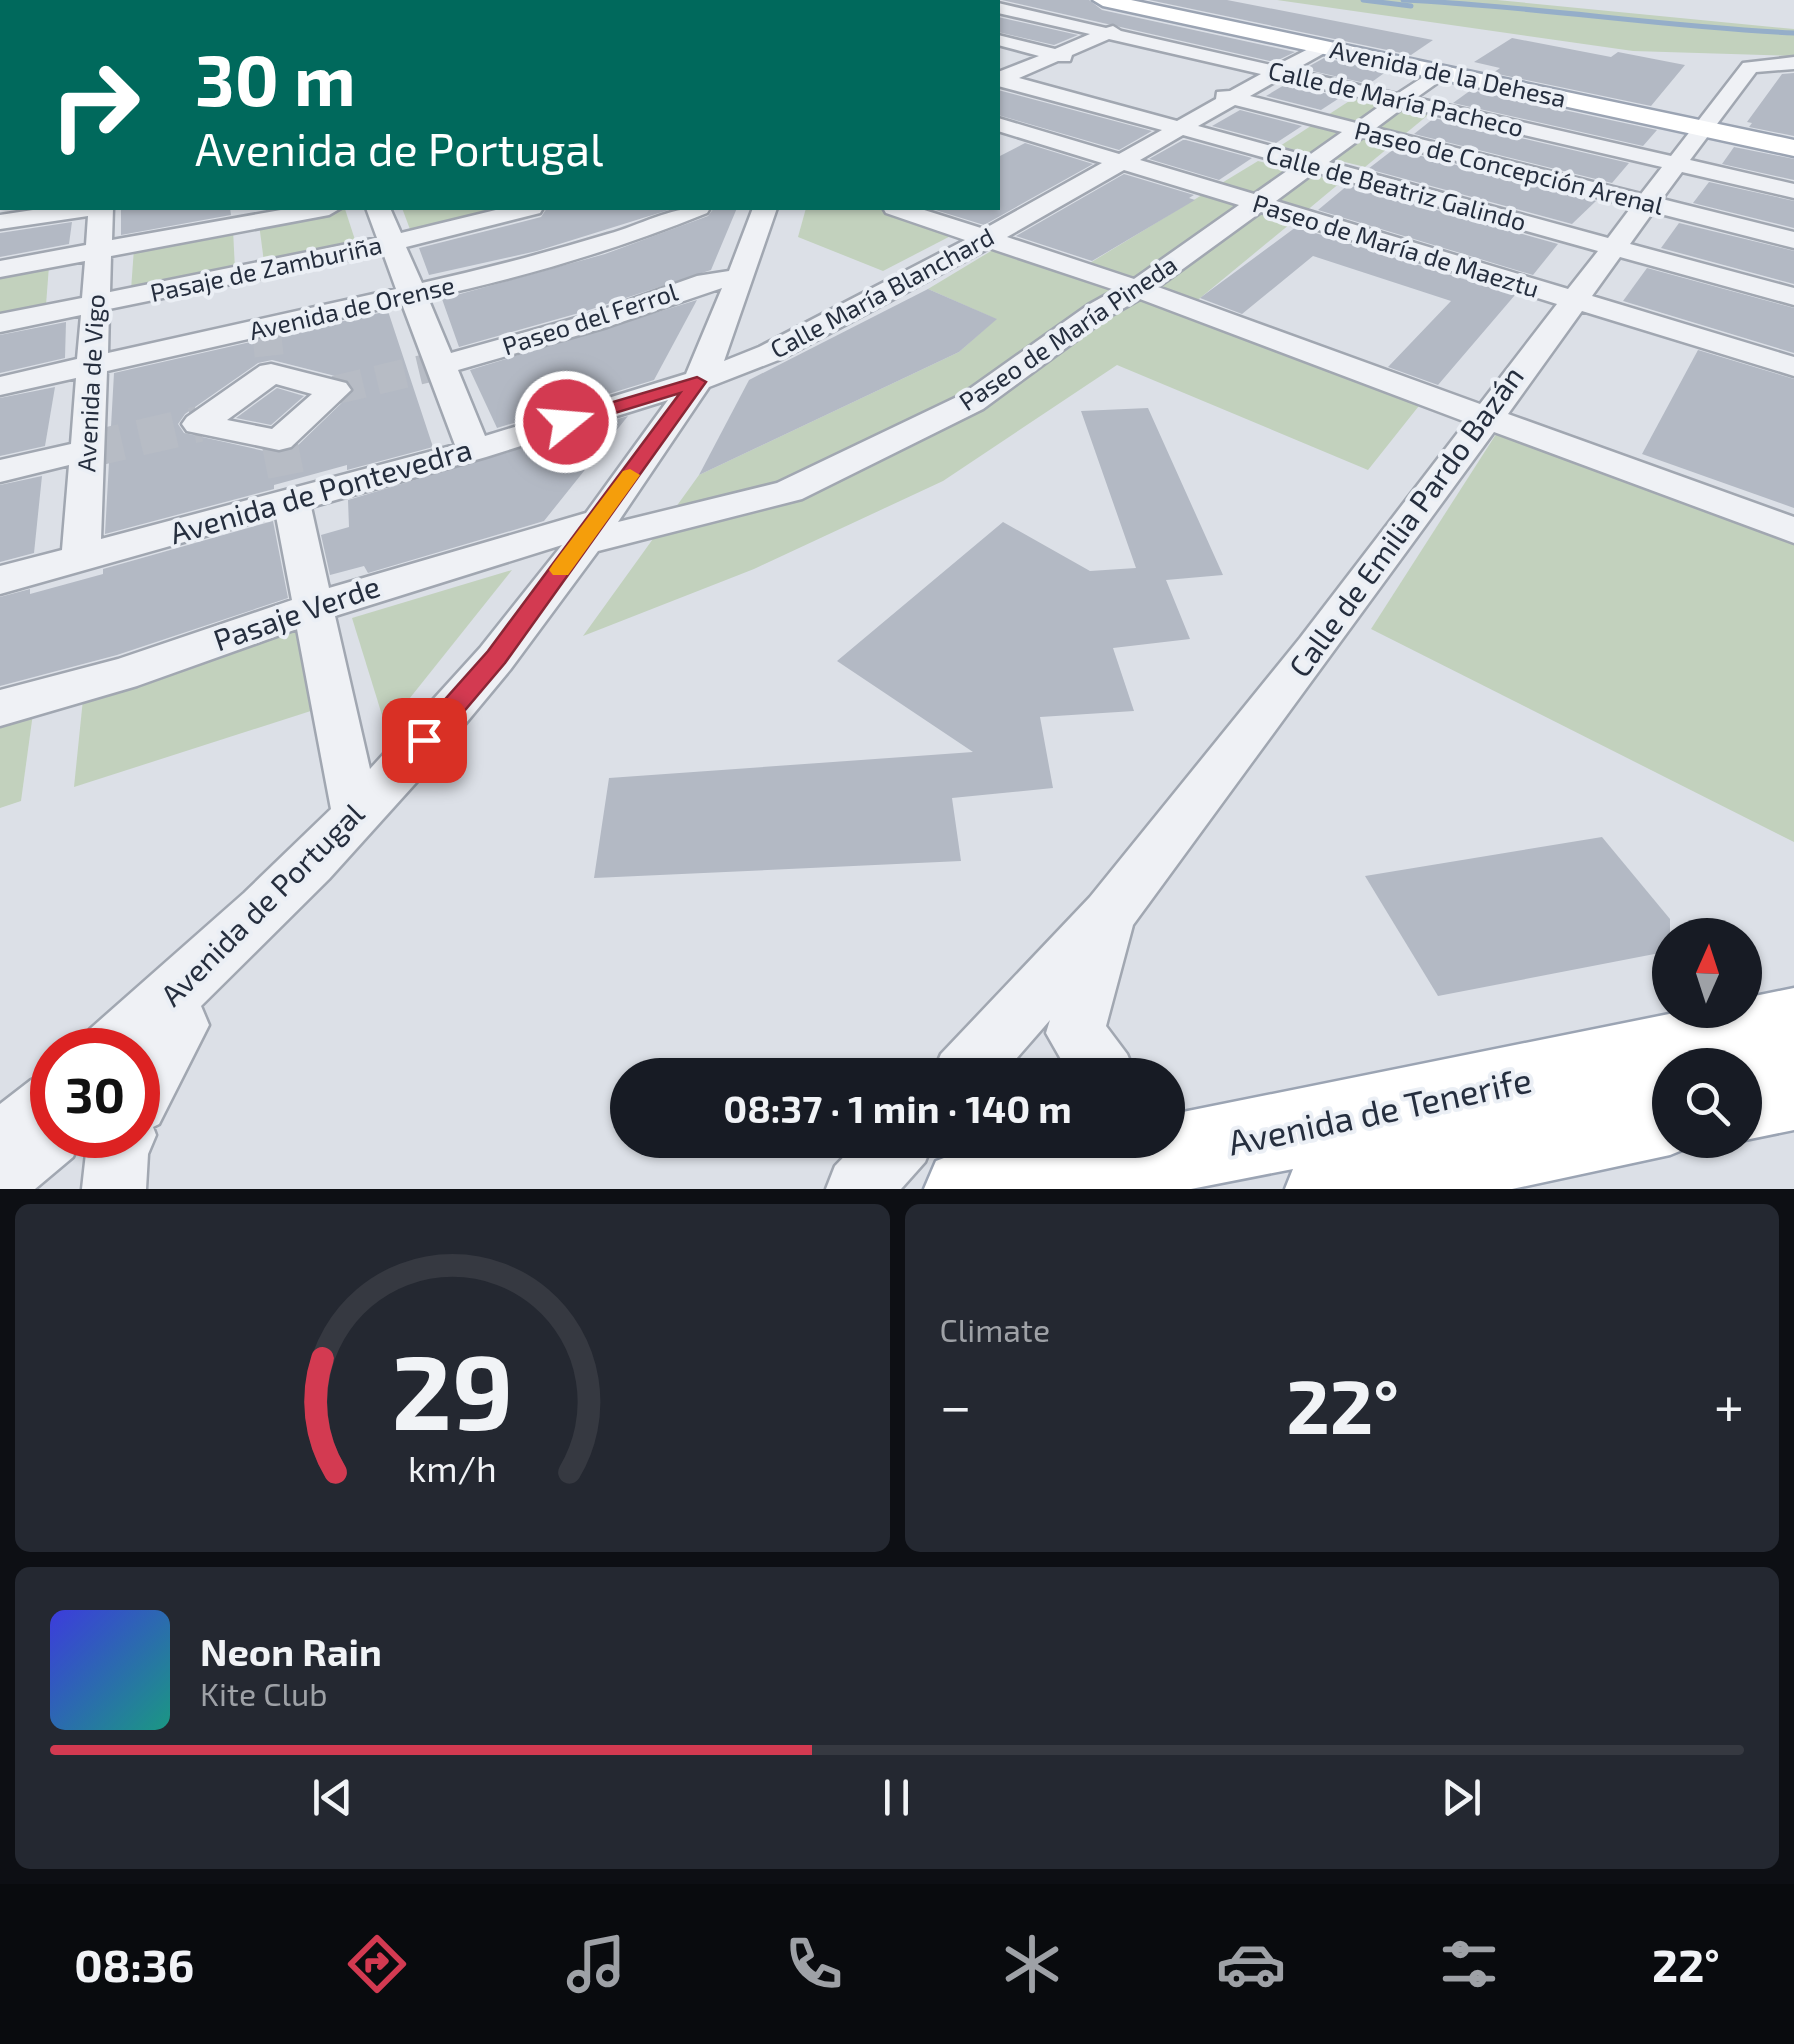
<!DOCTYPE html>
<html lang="en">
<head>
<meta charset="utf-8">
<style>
  :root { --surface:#171b24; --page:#242831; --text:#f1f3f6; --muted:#9ea1a6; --line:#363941; --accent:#d33a51 }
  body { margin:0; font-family:"Exo 2",sans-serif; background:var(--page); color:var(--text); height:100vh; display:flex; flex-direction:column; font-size:38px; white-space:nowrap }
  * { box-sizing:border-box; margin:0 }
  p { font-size:32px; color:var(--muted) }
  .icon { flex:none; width:55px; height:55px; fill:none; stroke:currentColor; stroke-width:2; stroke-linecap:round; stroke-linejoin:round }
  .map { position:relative; height:1189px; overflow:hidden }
  .panel { display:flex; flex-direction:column; gap:15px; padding:15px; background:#0d0f14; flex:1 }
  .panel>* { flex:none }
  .hud { position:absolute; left:0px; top:0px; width:1000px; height:210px; box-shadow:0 2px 8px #0004; background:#00695c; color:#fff; overflow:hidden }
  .needle { width:65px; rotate:3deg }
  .fabs { position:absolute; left:1652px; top:918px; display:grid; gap:20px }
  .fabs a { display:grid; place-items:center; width:110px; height:110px; border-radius:50%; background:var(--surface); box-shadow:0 2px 8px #0004; font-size:50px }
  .speed { position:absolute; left:30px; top:1028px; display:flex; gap:20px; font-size:50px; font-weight:700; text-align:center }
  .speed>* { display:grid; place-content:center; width:130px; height:130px; border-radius:50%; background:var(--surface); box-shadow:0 2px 8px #0004; line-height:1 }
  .speed .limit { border:15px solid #d22; background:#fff; color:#111 }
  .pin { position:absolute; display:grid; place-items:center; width:85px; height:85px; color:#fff; margin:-42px; border-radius:20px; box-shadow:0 5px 15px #0006 }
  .me { position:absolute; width:110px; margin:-55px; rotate:73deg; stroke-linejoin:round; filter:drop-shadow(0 0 8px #0008) }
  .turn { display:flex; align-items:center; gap:35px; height:210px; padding:0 30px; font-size:45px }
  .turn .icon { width:130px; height:130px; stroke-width:2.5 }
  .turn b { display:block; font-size:70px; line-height:85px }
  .big { font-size:75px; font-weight:700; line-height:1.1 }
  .panel .tile { flex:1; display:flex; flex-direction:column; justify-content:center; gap:15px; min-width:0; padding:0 35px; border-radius:15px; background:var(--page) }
  .panel .dial { align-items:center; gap:0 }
  .dial svg { height:260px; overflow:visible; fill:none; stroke:var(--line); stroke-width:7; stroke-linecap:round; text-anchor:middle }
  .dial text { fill:var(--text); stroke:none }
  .song { display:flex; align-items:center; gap:30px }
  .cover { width:120px; height:120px; border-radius:15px; background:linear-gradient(135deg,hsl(240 70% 55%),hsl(170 70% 35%)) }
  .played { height:10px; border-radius:5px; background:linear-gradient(90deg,var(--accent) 45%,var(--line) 45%) }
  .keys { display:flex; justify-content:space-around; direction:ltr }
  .heat { display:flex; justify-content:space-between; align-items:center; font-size:55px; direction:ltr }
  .panel .tiles { flex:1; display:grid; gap:15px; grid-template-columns:1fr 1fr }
  .tile:last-child { grid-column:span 2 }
  .trip { position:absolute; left:610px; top:1058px; width:575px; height:100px; border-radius:50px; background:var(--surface); box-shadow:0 2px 8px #0004; font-weight:700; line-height:100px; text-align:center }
  .menu { display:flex; height:160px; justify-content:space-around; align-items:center; background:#090b0e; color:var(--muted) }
  .menu .icon { width:70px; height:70px }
  .menu .active { color:var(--accent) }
  .menu b { font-size:45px; color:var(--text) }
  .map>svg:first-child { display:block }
  .green { fill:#c2d1bd }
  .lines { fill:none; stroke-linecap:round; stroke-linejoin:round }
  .stream { stroke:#95aec9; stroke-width:5 }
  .building { fill:#b3b9c4; fill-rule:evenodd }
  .minor-tunnel-far1 { stroke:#b7bcc5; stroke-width:29; stroke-dasharray:29 14; stroke-linecap:butt }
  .minor-tunnel { stroke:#b7bcc5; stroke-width:36; stroke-dasharray:36 18; stroke-linecap:butt }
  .minor-casing { stroke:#a1a7b1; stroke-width:5 }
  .major-casing { stroke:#9ba4b3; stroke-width:5 }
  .minor { fill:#eff1f5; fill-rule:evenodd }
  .major { fill:#fff; fill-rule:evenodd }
  .route { fill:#d33a51; stroke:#892635; stroke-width:2.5 }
  .slow { fill:#f59e0b }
  .labels { text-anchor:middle; stroke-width:8; stroke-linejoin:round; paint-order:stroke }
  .far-street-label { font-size:25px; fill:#252e3e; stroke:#ebeff5 }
  .street-label { font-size:30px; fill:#252e3e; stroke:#ebeff5 }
  .near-street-label { font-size:35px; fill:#252e3e; stroke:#ebeff5 }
</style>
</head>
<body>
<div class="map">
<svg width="1794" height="1189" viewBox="0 0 1794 1189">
  <rect width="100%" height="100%" fill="#dce0e7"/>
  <g class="green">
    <path d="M0,0H569L2,2L0,99Z"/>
    <path d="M1277,0H1497L1794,29V56L1633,51Z"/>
    <path d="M1354,98L1428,115L1365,167L1280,146Z"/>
    <path d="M1258,161L1341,182L1305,212L1516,291L1290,224L1188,308L1426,397L1368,470L1117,365L943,481L754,569L583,636L699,475L959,352L996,319L928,289L1006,242L1080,269Z"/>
    <path d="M402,208H518L411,232Z"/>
    <path d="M806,208H916L968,227L883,271L798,237Z"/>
    <path d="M345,209L356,243L264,262L259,224Z"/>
    <path d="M233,229L235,270L131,290L134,248Z"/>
    <path d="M49,266L46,305L0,315V274Z"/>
    <path d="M1500,428L1794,540V842L1371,629Z"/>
    <path d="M512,570L386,728L352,618Z"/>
    <path d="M314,616L317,709L74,787L83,699Z"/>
    <path d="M34,706L21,801L0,808V717Z"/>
  </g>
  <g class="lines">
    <g class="stream">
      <path d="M1363,0L1411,6"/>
      <path d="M1403,0C1534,6 1663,27 1794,33"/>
      <path d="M423,2L433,0"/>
    </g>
  </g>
  <g class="building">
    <path d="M1002,0H1089L1102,10L1295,52L1274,62Z"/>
    <path d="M1149,0H1227L1433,40L1411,55Z"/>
    <path d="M998,17L1078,35L1054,45L998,32Z"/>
    <path d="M1512,38L1611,57L1618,52L1685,65L1651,106L1493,73L1500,68L1474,62Z"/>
    <path d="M1324,58L1387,71L1369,84L1304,69Z"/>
    <path d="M1794,73V136L1749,127L1752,123L1747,122L1782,74Z"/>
    <path d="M1286,84L1341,97L1321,110L1266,96Z"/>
    <path d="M998,90L1152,131L1119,150L998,115Z"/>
    <path d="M1471,90L1657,130L1643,146L1453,103Z"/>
    <path d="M1240,110L1302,126L1276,143L1212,126Z"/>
    <path d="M1434,118L1629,163L1612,183L1414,134Z"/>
    <path d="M1183,140H1186L1252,158L1219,180L1149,159Z"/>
    <path d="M1025,143L1093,164L984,225L929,208H998V157Z"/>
    <path d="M1734,147L1794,159V180L1722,164Z"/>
    <path d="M1394,149L1596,201L1572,224L1368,169Z"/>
    <path d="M1124,174L1194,195L1189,198L1195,200L1092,261L1016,236Z"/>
    <path d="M1709,182L1794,201V228L1693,203Z"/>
    <path d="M1348,185L1558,244L1533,275L1318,210Z"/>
    <path d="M121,208H230L231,215L121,235Z"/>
    <path d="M547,208H675L537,251L429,275L419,248L541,217Z"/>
    <path d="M714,208H737L711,270L586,311L459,347L442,299L605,254L708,216Z"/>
    <path d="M72,222L69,244L0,257V233Z"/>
    <path d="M1679,223L1794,251V284L1661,248Z"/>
    <path d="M1296,227L1515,295L1438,385L1388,367L1451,301L1313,256L1242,314L1200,298Z"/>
    <path d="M1647,268L1794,308V353L1623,301Z"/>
    <path d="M928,289L997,319L959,352L699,475L749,380Z"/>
    <path d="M697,300L654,380L497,428L470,370Z"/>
    <path d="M388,311L433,447L347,470V465L274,485V489L105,534L114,373ZM272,360L347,379L355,390L292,451L278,454L184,433L178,424L185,414L258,363Z"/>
    <path d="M66,322L65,358L0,373V335Z"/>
    <path d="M1698,350L1794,379V508L1642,454Z"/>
    <path d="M55,387L45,446L0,456V398Z"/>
    <path d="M277,388L304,396L271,425L236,418Z"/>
    <path d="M1148,408L1223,575L1166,580L1190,639L1113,648L1134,711L1040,717L1053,788L952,798L961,861L594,878L609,778L973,752L837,661L1003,522L1090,571L1136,568L1081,411Z"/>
    <path d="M628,416L544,521L368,573L364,566L330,575L321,535L349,527L348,500Z"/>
    <path d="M42,476L34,553L0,562V485Z"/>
    <path d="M273,521L288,598L117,655L0,686V597L30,589V594L103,574V569Z"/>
    <path d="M1602,837L1670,919V951L1438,996L1365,876Z"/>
  </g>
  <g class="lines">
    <g class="minor-tunnel-far1">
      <path d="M266,327L271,373"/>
      <path d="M335,390L441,365"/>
    </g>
    <g class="minor-tunnel">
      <path d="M279,440L291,500"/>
      <path d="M87,450L199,424"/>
    </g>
    <g class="minor-casing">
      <g id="minor">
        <path d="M82,0H98L99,2H83Z"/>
        <rect x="117" y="0" width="16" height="2"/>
        <path d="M928,0H964L965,2H930Z"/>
        <path d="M998,3L1106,28L1113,26L1121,31L1275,66L1322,42L1331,47L1328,51L1294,70L1397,94L1440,66L1449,72L1447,76L1416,98L1671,156L1743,63L1794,57V69L1756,72L1690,160L1794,184V198L1682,172L1662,199L1794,232V248L1653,212L1630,244L1794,288V305L1620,257L1592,296L1794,357V376L1582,311L1508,414L1794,517V543L1494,432L1133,925L1106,1026L1127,1054L1136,1075H1070L1046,1033L1050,1020L1002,1075H932L941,1054L1090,897L1300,638L1466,422L1140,299L1108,317L983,409L802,499L598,551L510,670L422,776L329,879L201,1006L209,1025L159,1124L153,1127L156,1135L148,1154L146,1189H82L86,1153L93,1135H138V1050H82L90,1029L244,893L331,809L297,629L137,686L0,726V690L118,659L292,600L276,516L0,594V566L62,550L69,465L0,482V460L71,444L76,378L0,395V377L77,359L81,315L0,332V314L82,298L85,261L0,277V261L86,245L88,216L0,229V215L46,208H113L112,240L292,208H341L329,215L111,256L110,292L377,238L366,208H390L401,233L504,208H543L540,213L406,247L422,283C484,269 546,253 608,234C644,224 672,205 710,208L707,213C616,250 524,277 428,298L451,353L587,315L697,276L729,271L753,208H777L724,361L759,347L965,240L886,213L883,208H918L984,229L1102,163L998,131V118L1119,154L1162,130L998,86V72L1039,56L998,45V35L1055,49L1090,34L998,13ZM1109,39L1261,74L1230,91L1217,92L1216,99L1177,121L1019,78L1058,61H1070L1072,55ZM1280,79L1384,103L1356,123L1250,96ZM1235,105L1342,132L1308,156L1198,126ZM1404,107L1662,167L1641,194L1376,128ZM1183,135L1294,166L1254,194L1140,160ZM1363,137L1632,206L1608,238L1329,162ZM1124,170L1239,205L1134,279L1007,237ZM1315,172L1598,251L1568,289L1276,201ZM1261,212L1557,304L1480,404L1158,287ZM989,248L1115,290L1088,305L961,395L777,483L618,522L709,387L781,359ZM383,253L396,289L108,353L109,309ZM722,288L686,374L485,436L458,370L607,327ZM402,304L455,445L101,539L107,371ZM668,400L586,513L329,588L311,507L486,457ZM562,545L480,648L370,769L335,616Z"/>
        <rect x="0" y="45" width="2" height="10"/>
        <path d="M2,169V183L0,184V170Z"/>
        <path d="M271,364L346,383L351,390L291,447L279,450L187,431L182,424L187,417L260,366ZM276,384L312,394L272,429L227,420Z"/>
        <path d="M52,1071V1135H82L73,1157L35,1189H0V1104L31,1080Z"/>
        <path d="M860,1140H934L925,1162L901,1189H826L835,1166Z"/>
      </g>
    </g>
    <g class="major-casing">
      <g id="major">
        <path d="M1093,0H1131L1794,140V156L1103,6Z"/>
        <path d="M1794,988V1130L1745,1140V1065H1670V1140H1699L1697,1144L1670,1155L1512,1189H1285L1293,1169L1191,1189H924L936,1161C1008,1131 1090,1140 1168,1140V1115L1689,1010H1745V998Z"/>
      </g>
    </g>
    <use href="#minor" class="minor"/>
    <use href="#major" class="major"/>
  </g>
  <path class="route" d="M697,377L706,382L505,663L433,748L424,751L415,748L411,740L415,733L488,651L680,393L566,428L556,422L559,418Z"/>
  <path class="slow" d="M630,469L640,475L568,575H553L549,570L553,564L623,471Z"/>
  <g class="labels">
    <g class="far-street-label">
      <text transform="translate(1448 74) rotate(12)" y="9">Avenida de la Dehesa</text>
      <text transform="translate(1396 99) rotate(13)" y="9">Calle de María Pacheco</text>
      <text transform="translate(1509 168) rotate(14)" y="9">Paseo de Concepción Arenal</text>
      <text transform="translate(1396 188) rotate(15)" y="9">Calle de Beatriz Galindo</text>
      <text transform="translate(1396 246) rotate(17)" y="9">Paseo de María de Maeztu</text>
      <text transform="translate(266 269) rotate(-12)" y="9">Pasaje de Zamburiña</text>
      <text transform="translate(882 293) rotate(-28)" y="9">Calle María Blanchard</text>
      <text transform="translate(352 308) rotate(-13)" y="9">Avenida de Orense</text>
      <text transform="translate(590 319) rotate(-18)" y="9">Paseo del Ferrol</text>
      <text transform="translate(1068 333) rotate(-34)" y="9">Paseo de María Pineda</text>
      <text transform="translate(91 383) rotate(-87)" y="9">Avenida de Vigo</text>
    </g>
    <g class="street-label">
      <text transform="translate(321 492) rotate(-16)" y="10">Avenida de Pontevedra</text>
      <text transform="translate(1407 522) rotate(-54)" y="10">Calle de Emilia Pardo Bazán</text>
      <text transform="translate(297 614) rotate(-19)" y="10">Pasaje Verde</text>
      <text transform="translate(263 905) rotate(-45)" y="10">Avenida de Portugal</text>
    </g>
    <g class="near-street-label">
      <text transform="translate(1380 1112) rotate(-12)" y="12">Avenida de Tenerife</text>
    </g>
  </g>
</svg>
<div class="fabs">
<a><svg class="needle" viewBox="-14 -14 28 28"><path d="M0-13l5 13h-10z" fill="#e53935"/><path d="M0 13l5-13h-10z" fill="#9ea1a6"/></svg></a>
<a><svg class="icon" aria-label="search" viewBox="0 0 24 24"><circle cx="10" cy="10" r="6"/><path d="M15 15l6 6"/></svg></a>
</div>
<div class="speed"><div class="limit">30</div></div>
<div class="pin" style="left:424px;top:740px;background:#d93025"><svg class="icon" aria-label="arrive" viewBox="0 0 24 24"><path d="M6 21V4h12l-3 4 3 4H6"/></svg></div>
<svg class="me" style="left:566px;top:422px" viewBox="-20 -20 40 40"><circle r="17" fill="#d33a51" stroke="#fff" stroke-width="3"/><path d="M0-11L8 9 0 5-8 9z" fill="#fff"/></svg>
<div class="trip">08:37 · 1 min · 140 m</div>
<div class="hud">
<div class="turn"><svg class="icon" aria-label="right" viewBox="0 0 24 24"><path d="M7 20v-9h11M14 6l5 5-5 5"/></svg><div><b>30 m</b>Avenida de Portugal</div></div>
</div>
</div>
<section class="panel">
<div class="tiles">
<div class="tile dial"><svg viewBox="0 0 100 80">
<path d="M14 69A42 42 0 1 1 86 69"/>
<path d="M14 69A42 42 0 0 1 10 34" stroke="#d33a51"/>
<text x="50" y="56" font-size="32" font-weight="700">29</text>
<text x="50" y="72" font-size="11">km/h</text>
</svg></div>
<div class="tile"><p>Climate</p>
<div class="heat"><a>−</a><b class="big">22°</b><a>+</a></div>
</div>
<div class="tile">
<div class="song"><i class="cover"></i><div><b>Neon Rain</b><p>Kite Club</p></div></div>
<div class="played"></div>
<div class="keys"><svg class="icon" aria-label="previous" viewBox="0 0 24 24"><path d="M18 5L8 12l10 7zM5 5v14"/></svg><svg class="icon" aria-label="pause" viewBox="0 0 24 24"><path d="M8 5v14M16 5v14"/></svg><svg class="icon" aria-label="next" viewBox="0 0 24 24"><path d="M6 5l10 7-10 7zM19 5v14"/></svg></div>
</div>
</div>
</section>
<nav class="menu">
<b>08:36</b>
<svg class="icon active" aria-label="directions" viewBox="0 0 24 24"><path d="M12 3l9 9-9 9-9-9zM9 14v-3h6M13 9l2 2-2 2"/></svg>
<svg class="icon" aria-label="music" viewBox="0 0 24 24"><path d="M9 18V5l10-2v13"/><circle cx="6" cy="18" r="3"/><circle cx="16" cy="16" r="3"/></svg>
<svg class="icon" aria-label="phone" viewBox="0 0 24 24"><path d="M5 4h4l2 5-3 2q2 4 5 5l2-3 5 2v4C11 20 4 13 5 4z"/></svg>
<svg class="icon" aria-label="climate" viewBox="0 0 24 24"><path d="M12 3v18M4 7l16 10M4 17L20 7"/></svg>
<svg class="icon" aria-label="car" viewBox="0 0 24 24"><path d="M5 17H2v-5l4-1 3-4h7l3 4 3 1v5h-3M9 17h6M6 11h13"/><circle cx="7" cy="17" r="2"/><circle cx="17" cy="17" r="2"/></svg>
<svg class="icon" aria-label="filters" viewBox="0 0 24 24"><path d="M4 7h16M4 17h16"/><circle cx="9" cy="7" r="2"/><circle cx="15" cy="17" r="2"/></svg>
<b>22°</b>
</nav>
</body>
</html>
